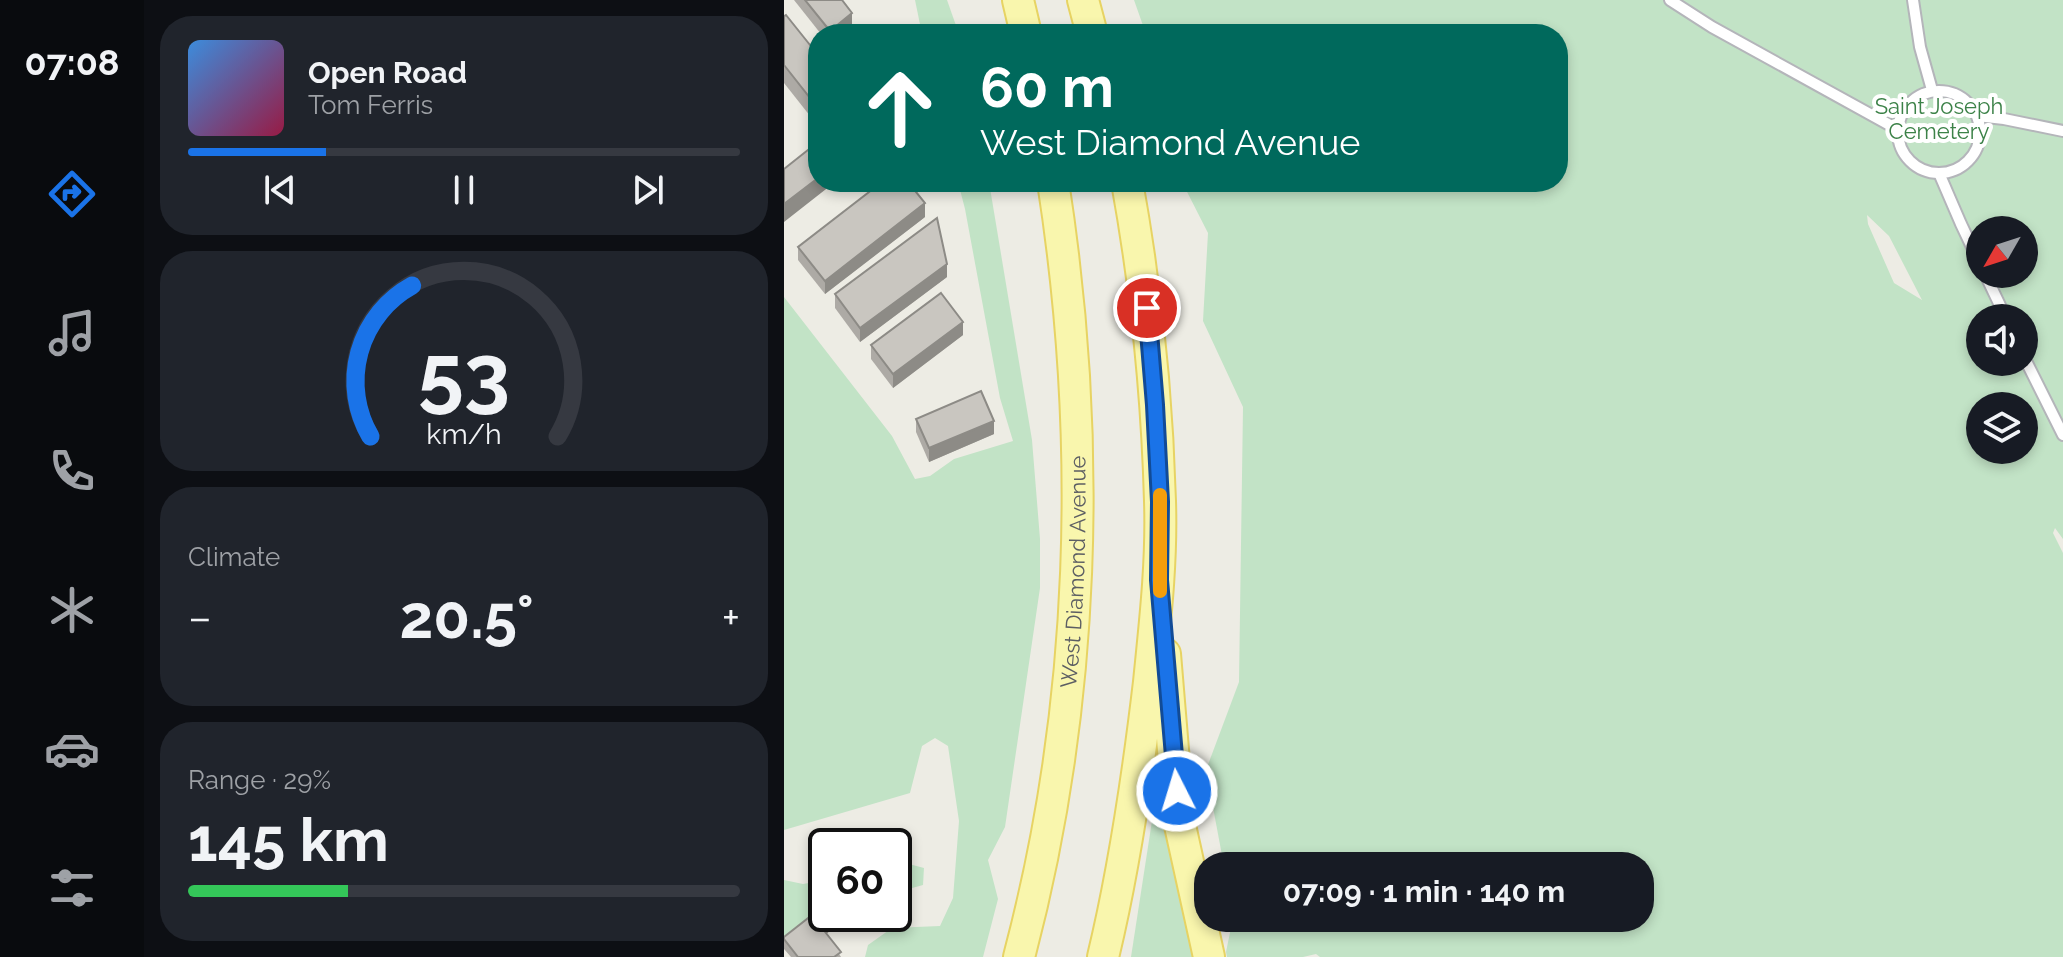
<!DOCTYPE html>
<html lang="en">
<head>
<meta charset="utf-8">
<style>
  :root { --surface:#171b24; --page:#20242c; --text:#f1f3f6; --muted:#9ea1a6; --line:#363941; --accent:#1a73e8 }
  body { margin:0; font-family:Raleway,sans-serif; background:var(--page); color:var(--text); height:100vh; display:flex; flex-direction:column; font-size:30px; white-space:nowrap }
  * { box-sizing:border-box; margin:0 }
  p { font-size:26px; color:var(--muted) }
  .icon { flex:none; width:44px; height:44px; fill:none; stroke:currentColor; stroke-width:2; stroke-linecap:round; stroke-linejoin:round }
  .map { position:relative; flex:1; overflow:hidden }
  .drawer { display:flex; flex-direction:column; gap:16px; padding:16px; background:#0d0f14; width:640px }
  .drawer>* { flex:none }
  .top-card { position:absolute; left:24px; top:24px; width:760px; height:168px; border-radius:32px; box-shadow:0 4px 12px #0003; background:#00695c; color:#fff; overflow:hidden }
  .needle { width:52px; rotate:231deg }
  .controls { position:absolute; left:1182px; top:216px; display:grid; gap:16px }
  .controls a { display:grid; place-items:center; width:72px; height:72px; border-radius:50%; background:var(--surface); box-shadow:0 4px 12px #0003; font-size:40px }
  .speed { position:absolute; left:24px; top:828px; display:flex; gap:16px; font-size:40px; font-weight:700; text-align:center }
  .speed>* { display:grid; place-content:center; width:104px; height:104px; border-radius:50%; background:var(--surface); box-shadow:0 4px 12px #0003; line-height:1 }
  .speed .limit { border:4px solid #111; border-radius:12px; background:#fff; color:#111 }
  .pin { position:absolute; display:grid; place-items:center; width:68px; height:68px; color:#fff; margin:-34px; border:4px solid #fff; border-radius:50%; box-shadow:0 2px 8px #0007 }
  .me { position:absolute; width:88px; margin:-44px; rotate:355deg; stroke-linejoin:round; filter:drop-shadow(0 0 6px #0008) }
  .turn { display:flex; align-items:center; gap:28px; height:168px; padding:0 40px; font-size:36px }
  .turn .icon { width:104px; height:104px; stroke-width:2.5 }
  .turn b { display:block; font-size:56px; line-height:68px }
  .big { font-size:60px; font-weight:700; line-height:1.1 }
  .drawer .widget { flex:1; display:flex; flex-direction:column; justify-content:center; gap:12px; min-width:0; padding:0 28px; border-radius:32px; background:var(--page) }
  .drawer .dial { align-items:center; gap:0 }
  .dial svg { height:208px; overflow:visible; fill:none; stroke:var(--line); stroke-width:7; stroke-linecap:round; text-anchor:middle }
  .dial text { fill:var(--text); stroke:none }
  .song { display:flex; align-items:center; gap:24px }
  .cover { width:96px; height:96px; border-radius:12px; background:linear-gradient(135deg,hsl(210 70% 55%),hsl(340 70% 35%)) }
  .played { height:8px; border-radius:4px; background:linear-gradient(90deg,var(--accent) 25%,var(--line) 25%) }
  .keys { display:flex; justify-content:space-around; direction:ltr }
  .heat { display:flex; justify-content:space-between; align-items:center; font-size:44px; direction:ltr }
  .charge { height:12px; border-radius:6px; background:linear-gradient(90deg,#34c759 29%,var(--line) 0) }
  .trip { position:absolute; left:410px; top:852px; width:460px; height:80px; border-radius:32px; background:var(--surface); box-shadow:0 4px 12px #0003; font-weight:700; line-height:80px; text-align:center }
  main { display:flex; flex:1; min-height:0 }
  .tabs { display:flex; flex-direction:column; width:144px; justify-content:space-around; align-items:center; background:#090b0e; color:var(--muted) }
  .tabs .icon { width:56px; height:56px }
  .tabs .active { color:var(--accent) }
  .tabs b { font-size:36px; color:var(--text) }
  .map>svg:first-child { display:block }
  .green { fill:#c2e3c6; fill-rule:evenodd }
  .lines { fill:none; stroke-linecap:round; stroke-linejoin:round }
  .service-casing { stroke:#b4b5ba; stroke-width:14 }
  .primary-casing { stroke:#e7d363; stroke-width:34 }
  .service { stroke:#fff; stroke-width:10 }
  .primary { stroke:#f9f6ad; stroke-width:30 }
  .wall { fill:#adaaa5 }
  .shaded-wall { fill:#8d8b86 }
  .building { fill:#c9c6c0; stroke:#8d8b86; stroke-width:2 }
  .route-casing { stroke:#114b97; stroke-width:20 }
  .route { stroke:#1a73e8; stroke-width:14 }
  .slow { stroke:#f59e0b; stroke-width:14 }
  .labels { text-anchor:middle; stroke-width:8; stroke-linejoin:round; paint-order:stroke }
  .park-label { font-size:22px; fill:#3c8248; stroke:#fff }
  .street-label { font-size:22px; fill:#5c5e63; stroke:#fff }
</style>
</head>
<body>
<main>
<nav class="tabs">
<b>07:08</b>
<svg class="icon active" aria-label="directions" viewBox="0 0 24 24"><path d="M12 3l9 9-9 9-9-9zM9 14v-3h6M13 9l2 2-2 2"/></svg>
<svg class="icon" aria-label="music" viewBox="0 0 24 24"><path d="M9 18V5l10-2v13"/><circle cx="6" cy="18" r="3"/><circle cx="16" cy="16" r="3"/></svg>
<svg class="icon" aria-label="phone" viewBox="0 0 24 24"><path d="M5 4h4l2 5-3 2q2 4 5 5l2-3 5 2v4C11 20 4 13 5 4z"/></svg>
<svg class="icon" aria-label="climate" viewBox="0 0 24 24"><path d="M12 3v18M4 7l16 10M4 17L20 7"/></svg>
<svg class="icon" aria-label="car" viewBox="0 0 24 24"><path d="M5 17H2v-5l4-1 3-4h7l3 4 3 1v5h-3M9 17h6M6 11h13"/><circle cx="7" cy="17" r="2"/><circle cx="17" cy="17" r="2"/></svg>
<svg class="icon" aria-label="filters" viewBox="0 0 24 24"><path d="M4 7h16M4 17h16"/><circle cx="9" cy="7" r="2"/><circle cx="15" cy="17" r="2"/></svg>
</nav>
<section class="drawer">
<div class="widget">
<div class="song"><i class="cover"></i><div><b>Open Road</b><p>Tom Ferris</p></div></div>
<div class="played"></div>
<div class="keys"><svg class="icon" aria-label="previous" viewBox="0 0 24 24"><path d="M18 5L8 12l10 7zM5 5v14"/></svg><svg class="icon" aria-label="pause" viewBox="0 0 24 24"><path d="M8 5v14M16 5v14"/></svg><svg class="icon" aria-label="next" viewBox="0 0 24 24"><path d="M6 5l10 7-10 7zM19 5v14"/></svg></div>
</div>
<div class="widget dial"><svg viewBox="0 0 100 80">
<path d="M14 69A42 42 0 1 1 86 69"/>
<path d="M14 69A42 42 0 0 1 30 11" stroke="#1a73e8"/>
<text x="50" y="56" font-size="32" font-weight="700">53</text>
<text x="50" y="72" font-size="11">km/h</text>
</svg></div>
<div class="widget"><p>Climate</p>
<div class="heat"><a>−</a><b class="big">20.5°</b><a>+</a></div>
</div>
<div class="widget"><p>Range · 29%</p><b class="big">145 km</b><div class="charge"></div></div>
</section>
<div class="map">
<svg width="1279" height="957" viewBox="0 0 1279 957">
  <rect width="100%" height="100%" fill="#edece4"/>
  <g class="green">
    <path d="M131,0H163L175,34H138Z"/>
    <path d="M350,0H1279V539L1271,528L1269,533L1279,553V957H536L532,954L519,957H443L442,952L449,918H856V866H440L422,770L455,682L459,407L419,321L424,233L398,182H774V34H362ZM1083,215L1105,236L1138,300L1110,283L1084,224ZM1196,230H1240V274H1196ZM1196,318H1240V362H1196ZM1196,406H1240V450H1196Z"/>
    <path d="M174,182H205L248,440L256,539V588L221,827L204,860L214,899L199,957H81L84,945L108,928L156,926L169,898L175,821L164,746L151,738L138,746L126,793L0,830V297L108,436L131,479L146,476L170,459L229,441L216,398L181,209Z"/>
    <path d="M378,756L412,957H347Z"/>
    <path d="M125,864L140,868L139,885L110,893V867Z"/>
    <path d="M0,880L19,884L42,880V912L33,914L0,949Z"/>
  </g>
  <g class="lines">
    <g class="service-casing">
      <g id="service">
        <path d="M886,0L928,27L1113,129"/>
        <path d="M1129,0L1136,47L1148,90"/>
        <circle cx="1155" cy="132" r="41"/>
        <path d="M1193,116L1220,119L1279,131"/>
        <path d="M1155,173L1177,224L1196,264"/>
        <path d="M1201,274L1222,318"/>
        <path d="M1240,357L1279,435"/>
      </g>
    </g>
    <g class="primary-casing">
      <g id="primary">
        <path d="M234,0L242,34"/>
        <path d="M299,0L308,34"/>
        <path d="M381,654L395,821L425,957"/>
        <path id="s1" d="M235,957C302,705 309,439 269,182"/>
        <path d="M319,957C341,866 354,775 365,682C371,622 378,562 376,501C373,394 362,287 343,182"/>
      </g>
    </g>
    <use href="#service" class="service"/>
    <use href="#primary" class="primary"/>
  </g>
  <g class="wall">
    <path d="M10,0H58L68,27L59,34H37Z"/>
    <path d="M0,16L34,55V126L0,83Z"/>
    <path d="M141,217L41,294L14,260V247Z"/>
    <path d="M163,277L76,342L51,308V294Z"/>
    <path d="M179,335L109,388L87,359V345Z"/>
    <path d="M132,419L210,434L145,462L132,432Z"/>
    <path d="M47,930L42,934L57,957H7L0,949V937Z"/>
  </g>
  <g class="shaded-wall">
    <path d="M68,13V27L59,34H46V31Z"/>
    <path d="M34,178V182H51L0,222V204Z"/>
    <path d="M141,203V217L41,294V281Z"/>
    <path d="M163,264V277L76,342V328Z"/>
    <path d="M179,322V335L109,388V374Z"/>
    <path d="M210,421V434L145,462V448Z"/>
    <path d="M47,921V930L38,937V928Z"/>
  </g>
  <g class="building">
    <path d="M21,0H58L68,13L46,31Z"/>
    <path d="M2,15L34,55V108L0,65V16Z"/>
    <path d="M34,142V178L0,204V169Z"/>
    <path d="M98,182H124L141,203L41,281L14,247Z"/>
    <path d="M153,218L163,264L76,328L51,294Z"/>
    <path d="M157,293L179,322L109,374L87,345Z"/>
    <path d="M197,391L210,421L145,448L132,419Z"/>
    <path d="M37,908L47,921L38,928L57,952L50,957H14L0,939V937Z"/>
  </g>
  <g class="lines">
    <g class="route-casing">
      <path id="route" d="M363,308L371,405L376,502L375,580L393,791"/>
    </g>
    <use href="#route" class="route"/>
    <path class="slow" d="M376,495V591"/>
  </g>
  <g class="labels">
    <g class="park-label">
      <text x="1155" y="114">Saint Joseph<tspan x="1155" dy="25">Cemetery</tspan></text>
    </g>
    <g class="street-label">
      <text dy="8" stroke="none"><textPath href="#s1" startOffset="390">West Diamond Avenue</textPath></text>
    </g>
  </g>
</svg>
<div class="controls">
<a><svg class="needle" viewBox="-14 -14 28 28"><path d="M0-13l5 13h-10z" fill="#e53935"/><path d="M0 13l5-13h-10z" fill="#9ea1a6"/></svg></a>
<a><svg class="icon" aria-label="sound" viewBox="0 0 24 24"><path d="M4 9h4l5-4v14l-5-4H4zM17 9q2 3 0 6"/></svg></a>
<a><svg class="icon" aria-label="layers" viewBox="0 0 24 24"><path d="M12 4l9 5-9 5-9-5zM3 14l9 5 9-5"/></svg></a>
</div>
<div class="speed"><div class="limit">60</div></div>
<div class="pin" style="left:363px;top:308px;background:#d93025"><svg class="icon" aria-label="arrive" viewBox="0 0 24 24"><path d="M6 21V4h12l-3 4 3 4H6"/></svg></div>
<svg class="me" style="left:393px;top:791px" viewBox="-20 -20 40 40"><circle r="17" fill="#1a73e8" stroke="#fff" stroke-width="3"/><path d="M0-11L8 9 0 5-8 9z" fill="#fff"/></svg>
<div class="trip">07:09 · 1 min · 140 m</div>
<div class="top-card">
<div class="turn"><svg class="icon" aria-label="ahead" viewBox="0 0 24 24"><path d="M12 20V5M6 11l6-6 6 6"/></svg><div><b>60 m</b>West Diamond Avenue</div></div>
</div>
</div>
</main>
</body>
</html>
